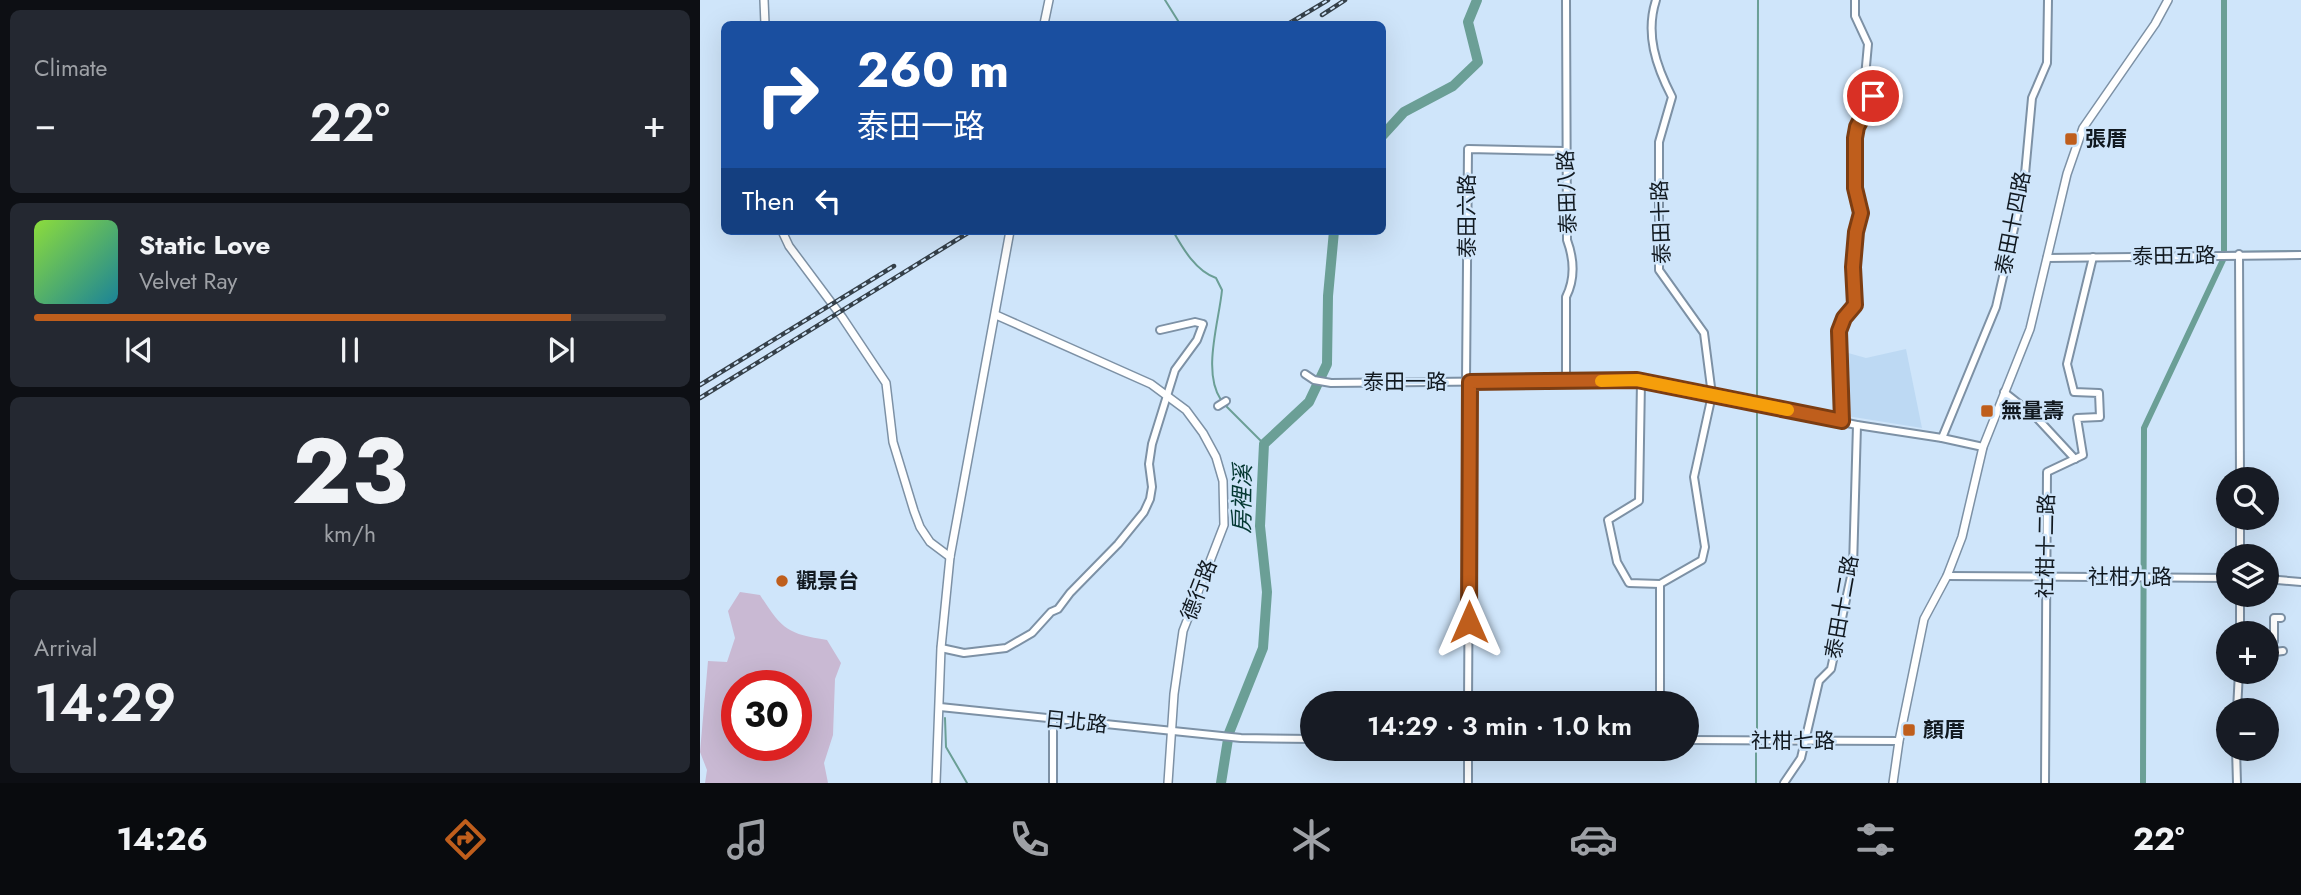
<!DOCTYPE html>
<html lang="en">
<head>
<meta charset="utf-8">
<style>
  :root { --surface:#171b24; --page:#242831; --text:#f1f3f6; --muted:#9ea1a6; --line:#363941; --accent:#bf5e1c }
  body { margin:0; font-family:Jost,"Noto Sans TC",sans-serif; background:var(--page); color:var(--text); height:100vh; display:flex; flex-direction:column; font-size:26px; white-space:nowrap }
  * { box-sizing:border-box; margin:0 }
  p { font-size:23px; color:var(--muted) }
  .icon { flex:none; width:38px; height:38px; fill:none; stroke:currentColor; stroke-width:2; stroke-linecap:round; stroke-linejoin:round }
  .map { position:relative; flex:1; overflow:hidden }
  .panel { display:flex; flex-direction:column; gap:10px; padding:10px; background:#0d0f14; width:700px }
  .panel>* { flex:none }
  .guide { position:absolute; left:21px; top:21px; width:665px; height:214px; border-radius:10px; box-shadow:0 7px 28px #0002; background:#1a4fa0; color:#fff; overflow:hidden }
  .controls { position:absolute; left:1516px; top:467px; display:grid; gap:14px }
  .controls a { display:grid; place-items:center; width:63px; height:63px; border-radius:50%; background:var(--surface); box-shadow:0 7px 28px #0002; font-size:35px }
  .speed { position:absolute; left:21px; top:670px; display:flex; gap:14px; font-size:35px; font-weight:700; text-align:center }
  .speed>* { display:grid; place-content:center; width:91px; height:91px; border-radius:50%; background:var(--surface); box-shadow:0 7px 28px #0002; line-height:1 }
  .speed .limit { border:10px solid #d22; background:#fff; color:#111 }
  .pin { position:absolute; display:grid; place-items:center; width:60px; height:60px; color:#fff; margin:-30px; border:4px solid #fff; border-radius:50%; box-shadow:0 2px 7px #0007 }
  .me { position:absolute; width:77px; margin:-38px; rotate:0deg; stroke-linejoin:round; filter:drop-shadow(0 0 5px #0008) }
  .turn { display:flex; align-items:center; gap:24px; height:147px; padding:0 21px; font-size:32px }
  .turn .icon { width:91px; height:91px; stroke-width:2.5 }
  .turn b { display:block; font-size:49px; line-height:60px }
  .then { display:flex; align-items:center; height:66px; padding:0 21px; background:#0003; gap:14px; font-size:26px }
  .big { font-size:52px; font-weight:600; line-height:1.1 }
  .panel .tile { flex:1; display:flex; flex-direction:column; justify-content:center; gap:10px; min-width:0; padding:0 24px; border-radius:10px; background:var(--page) }
  .panel .dial { align-items:center; gap:0 }
  .dial b { font-size:91px; line-height:1 }
  .song { display:flex; align-items:center; gap:21px }
  .cover { width:84px; height:84px; border-radius:10px; background:linear-gradient(135deg,hsl(90 70% 55%),hsl(190 70% 35%)) }
  .played { height:7px; border-radius:4px; background:linear-gradient(90deg,var(--accent) 85%,var(--line) 85%) }
  .keys { display:flex; justify-content:space-around; direction:ltr }
  .heat { display:flex; justify-content:space-between; align-items:center; font-size:38px; direction:ltr }
  .trip { position:absolute; left:600px; top:691px; width:399px; height:70px; border-radius:35px; background:var(--surface); box-shadow:0 7px 28px #0002; font-weight:600; line-height:70px; text-align:center }
  .tab-bar { display:flex; height:112px; justify-content:space-around; align-items:center; background:#090b0e; color:var(--muted) }
  .tab-bar .icon { width:49px; height:49px }
  .tab-bar .on { color:var(--accent) }
  .tab-bar b { font-size:32px; color:var(--text) }
  main { display:flex; flex:1; min-height:0 }
  .map>svg:first-child { display:block }
  .built { fill:#bdd9f3 }
  .green { fill:#c9b9d3; fill-rule:evenodd }
  .lines { fill:none; stroke-linecap:round; stroke-linejoin:round }
  .stream { stroke:#6b9f96; stroke-width:2 }
  .canal { stroke:#6b9f96; stroke-width:6 }
  .river { stroke:#6b9f96; stroke-width:10 }
  .minor-casing { stroke:#7d91a5; stroke-width:10 }
  .tertiary-casing { stroke:#7d91a5; stroke-width:10 }
  .minor { stroke:#fff; stroke-width:6 }
  .tertiary { stroke:#fff; stroke-width:7 }
  .rail-casing { stroke:#354049; stroke-width:4.5 }
  .rail { stroke:#cfe5fa; stroke-width:2; stroke-dasharray:5; stroke-linecap:butt }
  .route-casing { stroke:#7c3d12; stroke-width:18 }
  .route { stroke:#bf5e1c; stroke-width:12 }
  .slow { stroke:#f59e0b; stroke-width:12 }
  .poi-dot { fill:#bf5e1c; stroke:#cfe5fa; stroke-width:2.5 }
  .labels { text-anchor:middle; stroke-width:5; stroke-linejoin:round; paint-order:stroke }
  .poi-label { font-size:21px; font-weight:bold; fill:#111920; stroke:#cfe5fa; text-anchor:start }
  .street-label { font-size:21px; fill:#111920; stroke:#cfe5fa }
  .water-label { font-size:23px; font-style:italic; fill:#033731; stroke:#cfe5fa }
</style>
</head>
<body>
<main>
<section class="panel">
<div class="tile"><p>Climate</p>
<div class="heat"><a>−</a><b class="big">22°</b><a>+</a></div>
</div>
<div class="tile">
<div class="song"><i class="cover"></i><div><b>Static Love</b><p>Velvet Ray</p></div></div>
<div class="played"></div>
<div class="keys"><svg class="icon" aria-label="previous" viewBox="0 0 24 24"><path d="M18 5L8 12l10 7zM5 5v14"/></svg><svg class="icon" aria-label="pause" viewBox="0 0 24 24"><path d="M8 5v14M16 5v14"/></svg><svg class="icon" aria-label="next" viewBox="0 0 24 24"><path d="M6 5l10 7-10 7zM19 5v14"/></svg></div>
</div>
<div class="tile dial"><b>23</b><p>km/h</p></div>
<div class="tile"><p>Arrival</p><b class="big">14:29</b></div>
</section>
<div class="map">
<svg width="1601" height="783" viewBox="0 0 1601 783">
  <rect width="100%" height="100%" fill="#cfe5fa"/>
  <path class="built" d="M1206,349L1222,428L1147,416L1141,351L1166,358Z"/>
  <path class="green" d="M40,592L60,595C82,629 87,634 127,640L141,663L135,679L133,735L124,763L128,783H5L7,770L0,752L8,661L27,662L35,638L28,611ZM37,686H96V746H37Z"/>
  <g class="lines">
    <g class="stream">
      <path d="M465,0L480,24"/>
      <path d="M473,231C483,249 496,271 516,278L522,290C519,322 502,372 521,400"/>
      <path d="M1524,252L1601,251"/>
      <path d="M1057,399L1058,0"/>
      <path d="M524,404L564,444"/>
      <path d="M245,718L246,747L267,783"/>
      <path d="M1057,735V409"/>
      <path d="M1056,783V746"/>
    </g>
    <g class="canal">
      <path d="M1524,252V0"/>
      <path d="M1443,783L1444,428L1523,260"/>
    </g>
    <g class="river">
      <path d="M682,136L704,112L753,86L778,62L768,22L777,0"/>
      <path d="M521,783L529,733L563,648L567,592L560,526L564,444L609,402L627,364L628,296L634,231"/>
    </g>
    <g class="minor-casing">
      <g id="minor">
        <path d="M866,0L867,240C874,259 875,279 866,297V381"/>
        <path d="M956,0C945,34 956,66 972,97L959,142V270L1004,333L1012,395L994,477L1005,547L1002,560L960,584V704"/>
        <path d="M1539,254L1540,480"/>
        <path d="M1347,258L1601,255"/>
        <path d="M605,374L614,380L631,383L937,380L1157,425L1242,438L1283,447"/>
        <path d="M941,381L939,501L908,520L917,562L929,583L960,584"/>
        <path d="M766,382L768,149L865,151"/>
        <path d="M1304,392L1337,418L1375,459"/>
        <path d="M518,406L526,401"/>
        <path d="M1142,421L1139,331L1144,318L1155,305L1153,267L1156,232L1161,213L1155,188V138L1158,126L1173,96L1165,77L1168,44L1155,16V0"/>
        <path d="M1242,438L1296,307L1324,185L1332,98L1347,63L1348,0"/>
        <path d="M1540,518V556"/>
        <path d="M1247,576L1528,578"/>
        <path d="M1566,579L1601,582"/>
        <path d="M1540,634V595"/>
        <path d="M1574,641V618H1581"/>
        <path d="M241,648L264,653L306,648L332,633L351,612L358,609L370,593L418,544L444,512L450,499L452,487L449,464L452,444L475,370L497,340L503,324L495,322L460,330"/>
        <path d="M1567,653L1583,651"/>
        <path d="M768,704L770,382"/>
        <path d="M240,707L541,738L612,739"/>
        <path d="M1537,710L1539,672"/>
        <path d="M353,720V783"/>
        <path d="M987,740L1199,741"/>
        <path d="M768,749V783"/>
        <path d="M1536,749L1537,783"/>
        <path d="M1084,783L1101,758L1119,681L1131,669L1153,567L1157,425"/>
        <path d="M1345,783L1347,472L1383,455L1377,418L1400,417L1399,393L1374,392L1367,364L1393,257"/>
      </g>
    </g>
    <g class="tertiary-casing">
      <g id="tertiary">
        <path d="M64,0L65,24"/>
        <path d="M344,24L349,0"/>
        <path d="M82,231L89,246L142,317L186,383L193,442L214,511L220,527L230,542L250,557"/>
        <path d="M296,315L451,384L486,410L503,433L516,457L523,481L524,525L483,631L474,694L468,783"/>
        <path d="M236,783L241,648L250,557L310,231"/>
        <path d="M1193,783L1199,741L1224,619L1247,576L1262,537L1283,447L1330,329L1367,174L1383,128L1455,24L1468,0"/>
      </g>
    </g>
    <use href="#minor" class="minor"/>
    <use href="#tertiary" class="tertiary"/>
    <g class="rail-casing">
      <g id="rail">
        <path d="M622,15L645,0"/>
        <path d="M588,24L628,0"/>
        <path d="M0,385L194,266"/>
        <path d="M0,398L271,231"/>
      </g>
    </g>
    <use href="#rail" class="rail"/>
  </g>
  <g class="lines">
    <g class="route-casing">
      <path id="route" d="M769,622L770,382L937,380L1142,421L1139,331L1144,318L1155,305L1153,267L1156,232L1161,213L1155,188V138L1157,127L1173,96"/>
    </g>
    <use href="#route" class="route"/>
    <path class="slow" d="M901,381L937,380L1088,410"/>
  </g>
  <g class="poi-dot">
    <rect x="1364" y="132" width="14" height="14" rx="3.5"/>
    <rect x="1280" y="404" width="14" height="14" rx="3.5"/>
    <circle cx="82" cy="581" r="7"/>
    <rect x="1202" y="723" width="14" height="14" rx="3.5"/>
  </g>
  <g class="labels">
    <g class="poi-label">
      <text x="1385" y="146">張厝</text>
      <text x="1301" y="418">無量壽</text>
      <text x="96" y="588">觀景台</text>
      <text x="1223" y="737">顏厝</text>
    </g>
    <g class="street-label">
      <text transform="translate(867 192) rotate(-92)" y="7">泰田八路</text>
      <text transform="translate(767 216) rotate(-90)" y="7">泰田六路</text>
      <text transform="translate(961 222) rotate(-92)" y="7">泰田十路</text>
      <text transform="translate(1313 223) rotate(-79)" y="7">泰田十四路</text>
      <text transform="translate(1474 256) rotate(-1)" y="7">泰田五路</text>
      <text x="705" y="389">泰田一路</text>
      <text transform="translate(1346 546) rotate(-89)" y="7">社柑十二路</text>
      <text x="1430" y="584">社柑九路</text>
      <text transform="translate(499 590) rotate(-69)" y="7">德行路</text>
      <text transform="translate(1142 607) rotate(-80)" y="7">泰田十二路</text>
      <text transform="translate(376 722) rotate(6)" y="7">日北路</text>
      <text x="1093" y="748">社柑七路</text>
    </g>
    <g class="water-label">
      <text transform="translate(542 499) rotate(-89)" y="8">房裡溪</text>
    </g>
  </g>
</svg>
<div class="controls">
<a><svg class="icon" aria-label="search" viewBox="0 0 24 24"><circle cx="10" cy="10" r="6"/><path d="M15 15l6 6"/></svg></a>
<a><svg class="icon" aria-label="layers" viewBox="0 0 24 24"><path d="M12 4l9 5-9 5-9-5zM3 14l9 5 9-5"/></svg></a>
<a>+</a>
<a>−</a>
</div>
<div class="speed"><div class="limit">30</div></div>
<div class="pin" style="left:1173px;top:96px;background:#d93025"><svg class="icon" aria-label="arrive" viewBox="0 0 24 24"><path d="M6 21V4h12l-3 4 3 4H6"/></svg></div>
<svg class="me" style="left:769px;top:622px" viewBox="-20 -20 40 40"><path d="M0-17L14 15 0 8-14 15z" fill="#bf5e1c" stroke="#fff" stroke-width="4"/></svg>
<div class="trip">14:29 · 3 min · 1.0 km</div>
<div class="guide">
<div class="turn"><svg class="icon" aria-label="right" viewBox="0 0 24 24"><path d="M7 20v-9h11M14 6l5 5-5 5"/></svg><div><b>260 m</b>泰田一路</div></div>
<div class="then">Then<svg class="icon" aria-label="left" viewBox="0 0 24 24"><path d="M17 20v-9H6M10 6l-5 5 5 5"/></svg></div>
</div>
</div>
</main>
<nav class="tab-bar">
<b>14:26</b>
<svg class="icon on" aria-label="directions" viewBox="0 0 24 24"><path d="M12 3l9 9-9 9-9-9zM9 14v-3h6M13 9l2 2-2 2"/></svg>
<svg class="icon" aria-label="music" viewBox="0 0 24 24"><path d="M9 18V5l10-2v13"/><circle cx="6" cy="18" r="3"/><circle cx="16" cy="16" r="3"/></svg>
<svg class="icon" aria-label="phone" viewBox="0 0 24 24"><path d="M5 4h4l2 5-3 2q2 4 5 5l2-3 5 2v4C11 20 4 13 5 4z"/></svg>
<svg class="icon" aria-label="climate" viewBox="0 0 24 24"><path d="M12 3v18M4 7l16 10M4 17L20 7"/></svg>
<svg class="icon" aria-label="car" viewBox="0 0 24 24"><path d="M5 17H2v-5l4-1 3-4h7l3 4 3 1v5h-3M9 17h6M6 11h13"/><circle cx="7" cy="17" r="2"/><circle cx="17" cy="17" r="2"/></svg>
<svg class="icon" aria-label="filters" viewBox="0 0 24 24"><path d="M4 7h16M4 17h16"/><circle cx="9" cy="7" r="2"/><circle cx="15" cy="17" r="2"/></svg>
<b>22°</b>
</nav>
</body>
</html>
